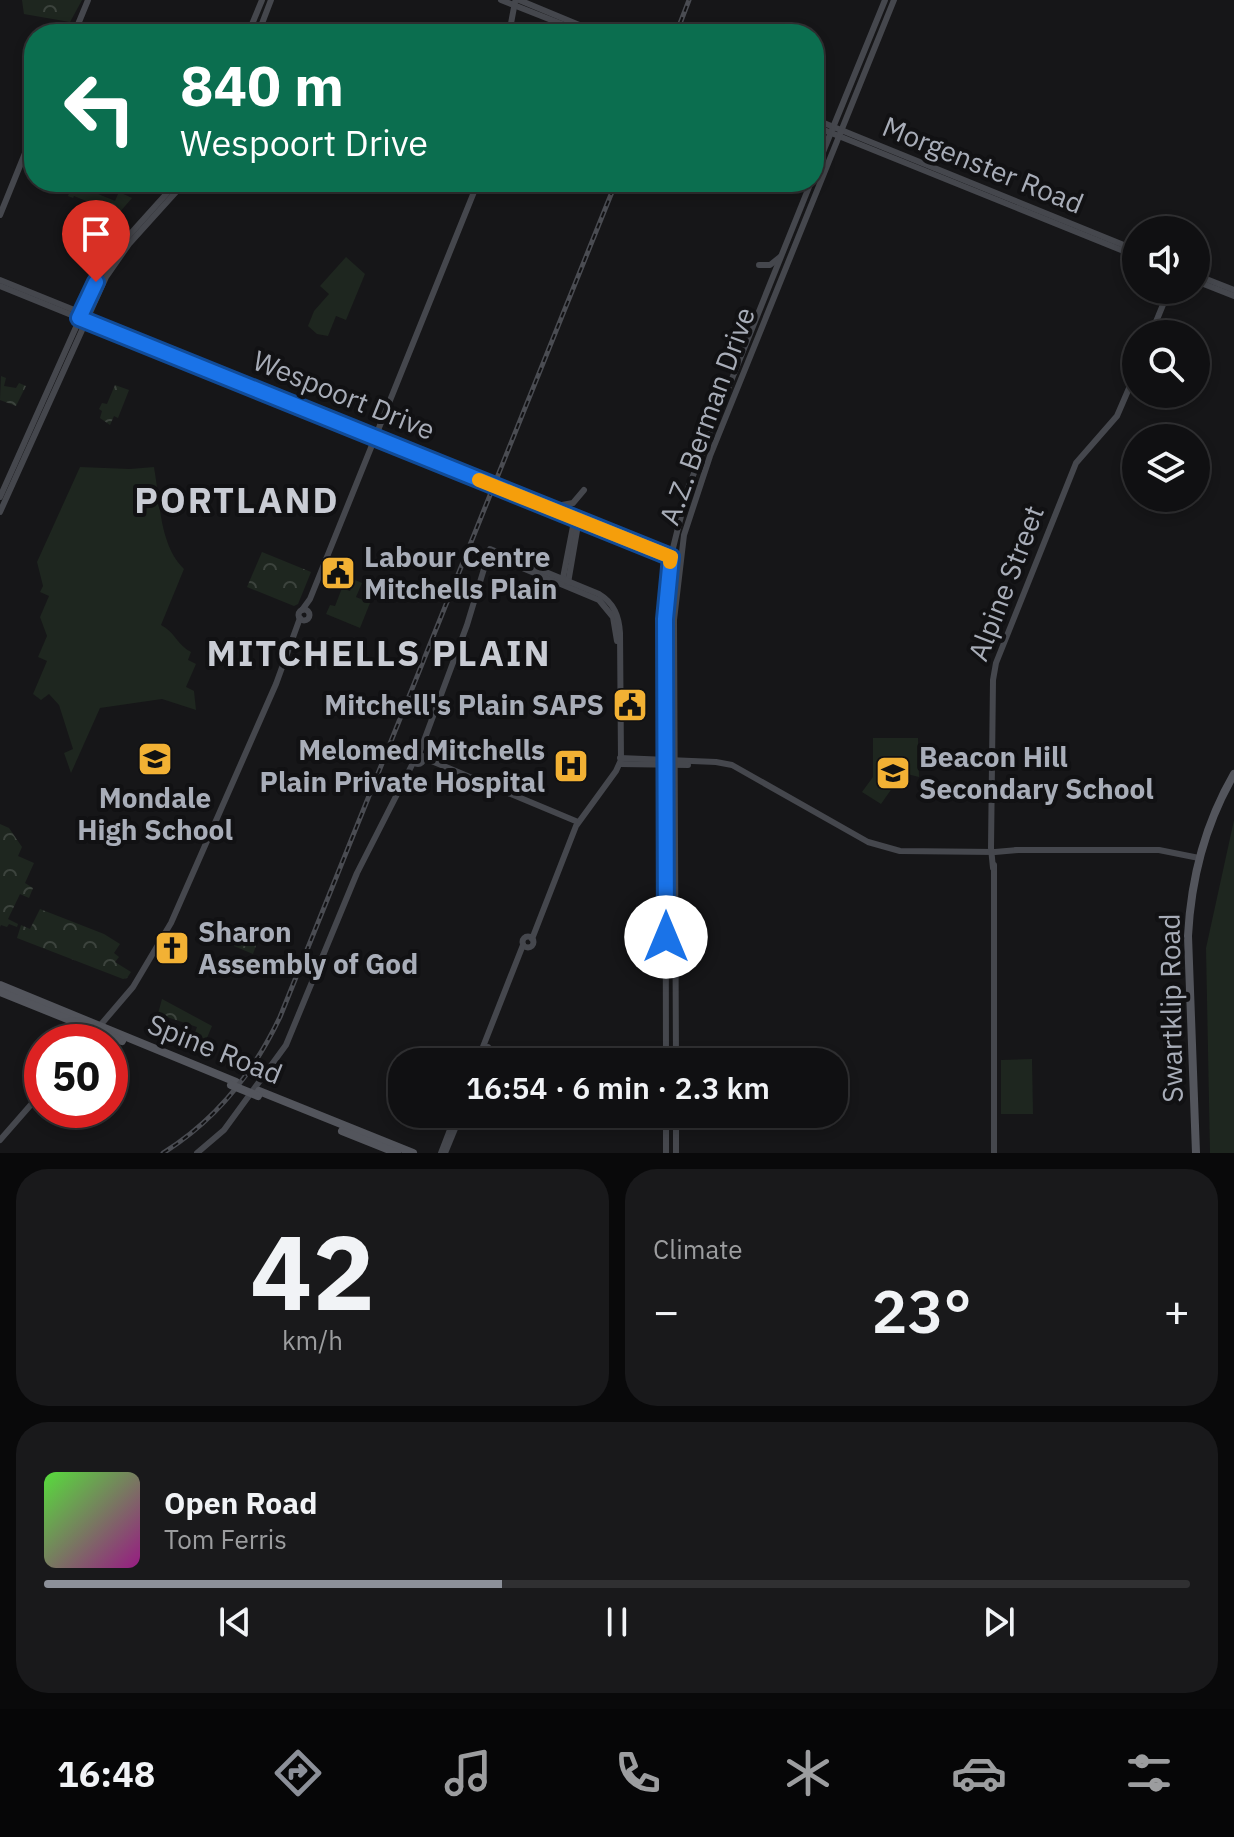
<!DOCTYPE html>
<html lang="en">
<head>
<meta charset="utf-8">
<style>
  :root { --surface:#101012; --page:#19191b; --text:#f1f3f6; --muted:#9c9d9f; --line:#303032; --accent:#8c9099 }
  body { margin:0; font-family:"IBM Plex Sans",sans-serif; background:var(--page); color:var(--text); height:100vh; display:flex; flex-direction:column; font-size:30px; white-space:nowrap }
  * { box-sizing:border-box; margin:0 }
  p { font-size:26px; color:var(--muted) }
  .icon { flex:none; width:44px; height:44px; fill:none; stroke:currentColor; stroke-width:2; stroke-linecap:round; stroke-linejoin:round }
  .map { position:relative; height:1153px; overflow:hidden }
  .drawer { display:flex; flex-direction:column; gap:16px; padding:16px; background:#09090a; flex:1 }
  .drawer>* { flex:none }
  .guide { position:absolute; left:24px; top:24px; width:800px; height:168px; border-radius:32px; box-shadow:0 4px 12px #0003,0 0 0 2px var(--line); background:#0b6e4f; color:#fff; overflow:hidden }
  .buttons { position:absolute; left:1122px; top:216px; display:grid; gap:16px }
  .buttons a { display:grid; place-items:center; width:88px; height:88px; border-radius:50%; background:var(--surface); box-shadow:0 4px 12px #0003,0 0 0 2px var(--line); font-size:40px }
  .speed { position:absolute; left:24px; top:1024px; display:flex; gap:16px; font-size:40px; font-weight:700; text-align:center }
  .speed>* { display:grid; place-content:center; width:104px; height:104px; border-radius:50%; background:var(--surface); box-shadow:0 4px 12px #0003,0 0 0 2px var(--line); line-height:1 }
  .speed .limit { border:12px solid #d22; background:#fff; color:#111 }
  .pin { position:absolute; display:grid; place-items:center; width:68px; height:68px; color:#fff; margin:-82px -34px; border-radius:50% 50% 50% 0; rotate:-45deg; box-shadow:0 0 8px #0007 }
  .pin .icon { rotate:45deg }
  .me { position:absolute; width:88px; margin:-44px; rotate:0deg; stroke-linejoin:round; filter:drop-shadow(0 0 6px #0008) }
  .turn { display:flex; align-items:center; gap:28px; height:168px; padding:0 24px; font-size:36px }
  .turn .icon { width:104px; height:104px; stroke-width:2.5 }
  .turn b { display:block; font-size:56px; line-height:68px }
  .big { font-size:60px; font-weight:600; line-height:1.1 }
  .drawer .card { flex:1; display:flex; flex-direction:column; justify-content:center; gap:12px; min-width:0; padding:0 28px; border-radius:32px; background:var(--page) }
  .drawer .dial { align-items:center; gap:0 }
  .dial b { font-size:104px; line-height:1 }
  .song { display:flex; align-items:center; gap:24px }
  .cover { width:96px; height:96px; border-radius:12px; background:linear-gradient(135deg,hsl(110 70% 55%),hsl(310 70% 35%)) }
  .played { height:8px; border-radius:4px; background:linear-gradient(90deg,var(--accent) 40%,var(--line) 40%) }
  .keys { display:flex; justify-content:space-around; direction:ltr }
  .heat { display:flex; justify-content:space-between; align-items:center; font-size:44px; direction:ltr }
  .drawer .tiles { flex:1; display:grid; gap:16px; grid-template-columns:1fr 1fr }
  .card:last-child { grid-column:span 2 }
  .trip { position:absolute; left:388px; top:1048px; width:460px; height:80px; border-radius:32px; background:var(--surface); box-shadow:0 4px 12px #0003,0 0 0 2px var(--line); font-weight:600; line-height:80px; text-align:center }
  .tab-bar { display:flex; height:128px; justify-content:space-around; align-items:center; background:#060607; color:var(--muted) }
  .tab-bar .icon { width:56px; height:56px }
  .tab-bar .on { color:var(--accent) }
  .tab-bar b { font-size:36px; color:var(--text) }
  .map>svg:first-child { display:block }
  .green { fill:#1e261f }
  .forest { fill:url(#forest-crowns) }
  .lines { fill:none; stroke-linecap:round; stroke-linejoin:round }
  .secondary { stroke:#45474d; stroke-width:6 }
  .primary { stroke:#53555c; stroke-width:8 }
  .rail-casing { stroke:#4a4c52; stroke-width:5 }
  .rail { stroke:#111113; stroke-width:2; stroke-dasharray:6; stroke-linecap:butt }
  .secondary-bridge { stroke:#45474d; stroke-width:6 }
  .primary-bridge { stroke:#53555c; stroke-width:8 }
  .route-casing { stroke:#114b97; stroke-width:20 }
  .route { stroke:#1a73e8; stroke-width:14 }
  .slow { stroke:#f59e0b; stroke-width:14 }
  .labels { text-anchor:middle; stroke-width:8; stroke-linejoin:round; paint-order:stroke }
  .street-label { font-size:28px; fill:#a8adb8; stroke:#111113 }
  .poi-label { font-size:28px; font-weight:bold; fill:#a8adb8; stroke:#111113; text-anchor:start }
  .district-label { font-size:36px; font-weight:bold; letter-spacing:2px; fill:#c9ccd4; stroke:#111113 }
</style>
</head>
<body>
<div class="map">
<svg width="1234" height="1153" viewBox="0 0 1234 1153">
  <defs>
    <pattern id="forest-crowns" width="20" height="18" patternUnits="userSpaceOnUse" patternTransform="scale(2)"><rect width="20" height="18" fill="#1e261f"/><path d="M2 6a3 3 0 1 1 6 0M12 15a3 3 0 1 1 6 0" fill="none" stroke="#3c433d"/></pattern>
  </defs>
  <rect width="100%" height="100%" fill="#161618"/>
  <g class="green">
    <path d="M346,257L365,274L346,320L336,316L328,336L317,334L308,326L314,311L329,294L320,286Z"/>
    <path d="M80,467L130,469L154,467C160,500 159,545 184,569L161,625C174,631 178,646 191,652L188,660L196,664L186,687L194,691L196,710L162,699L100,708L71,773L64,753L73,749L59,705L49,694L41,700L33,694L47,661L38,657L47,636L40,617L49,596L40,592L43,586L37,562Z"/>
    <path d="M355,580L362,583L356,597L370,603L360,628L326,614L330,605L335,606L342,588L350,591Z"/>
    <path d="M873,738H918L919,777L907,774L895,784L881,804L862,792L873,777Z"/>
    <path d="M1234,820V1153H1210L1206,948Z"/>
    <path d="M1032,1059L1033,1114H1001V1060Z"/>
  </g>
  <g class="forest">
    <path d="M22,0H82L70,22L24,14Z"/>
    <path d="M73,182H90L101,186L98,194L115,201L119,192L132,198L118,214L74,196L73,198L68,196Z"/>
    <path d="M1,376L6,378L4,386L16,388L19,383L26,386L16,406L0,400Z"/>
    <path d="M115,385L129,390L118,418L114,416L110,425L100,418L102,411L99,409L102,403L107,404Z"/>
    <path d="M262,552L311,572L298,604L294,606L247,587Z"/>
    <path d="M0,824L9,828L22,847L18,856L34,863L25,883L33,888L29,898L20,894L8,919L18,924L17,927L9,924L7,927L1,925L0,927Z"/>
    <path d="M40,909L104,934L120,944L114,953L119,957L115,962L131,972L127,978L123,979L17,938L21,925L30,929Z"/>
    <path d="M248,925L257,929L255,935L259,937L253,954L234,946L241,930L245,931Z"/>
    <path d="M162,999L212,1026L206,1040L194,1036L197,1027L158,1014Z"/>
  </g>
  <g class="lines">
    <g class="secondary">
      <path d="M501,0L587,34"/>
      <path d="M519,0L601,34"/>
      <path d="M74,34L88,0"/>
      <path d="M248,34L262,0"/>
      <path d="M258,34L271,0"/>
      <path d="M509,34L515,2"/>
      <path d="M814,119L1136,250"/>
      <path d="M814,126L1136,256"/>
      <path d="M814,174L885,0"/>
      <path d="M0,215L34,131"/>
      <path d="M759,265H770L780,257"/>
      <path d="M1196,275L1234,290"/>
      <path d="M0,280L487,477"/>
      <path d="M1196,281L1234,296"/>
      <path d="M0,286L484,482"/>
      <path d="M1151,334L1169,290"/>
      <path d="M513,487L680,556"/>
      <path d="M511,493L672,558"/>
      <path d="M0,497L98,278L123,242L177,182"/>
      <path d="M562,505L573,503L584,490"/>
      <path d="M0,512L106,277L129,244L185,182"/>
      <path d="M489,554L599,600L613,617L617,641"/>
      <path d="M562,583L575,516"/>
      <path d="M568,583L579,519"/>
      <circle cx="304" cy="615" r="5.5"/>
      <path d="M302,610L310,599L478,182"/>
      <path d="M419,754L467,625L490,549L599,594C614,603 619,616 620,633L621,760L616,771L576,826L532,939"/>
      <circle cx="418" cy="759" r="5"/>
      <path d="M422,757L578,822"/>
      <path d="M620,758L716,762L732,765L868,842L900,851L995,852L1018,850"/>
      <path d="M620,764L688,765"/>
      <path d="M1016,850H1159L1199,858"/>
      <path d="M994,865V1153"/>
      <path d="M993,868L991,848L993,680L996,663L1076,463L1117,416L1136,372"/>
      <circle cx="528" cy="942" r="5.5"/>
      <path d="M86,1042L133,987L171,923L276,684L300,618"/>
      <path d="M477,1062L523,945"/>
      <path d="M482,1062L488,1047"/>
      <path d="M666,1062L665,619L672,552L688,488L811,182"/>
      <path d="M676,1062L674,620L684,535L710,456L894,0"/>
      <path d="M666,1114V1153"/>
      <path d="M676,1114V1153"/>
      <path d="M0,1140L42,1092"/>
      <path d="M197,1153L224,1130L286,1045L357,873L414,761"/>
      <path d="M441,1153L456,1114"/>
      <path d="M445,1153L461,1114"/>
    </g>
    <g class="primary">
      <path d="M0,985L236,1082"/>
      <path d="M0,992L122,1041"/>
      <path d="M259,1091L413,1153"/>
      <path d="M342,1131L397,1153"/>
      <path d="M1196,1153L1188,936C1191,878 1205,824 1234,774"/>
    </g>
    <g class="rail-casing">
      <g id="rail">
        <path d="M676,34L689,0"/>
        <path d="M163,1153C216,1120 253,1074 280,1017L616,182"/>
      </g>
    </g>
    <use href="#rail" class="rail"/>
    <g class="secondary-bridge">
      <path d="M487,477L513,487"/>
      <path d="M484,482L511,493"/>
    </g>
    <path class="primary-bridge" d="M231,1085L258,1096"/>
  </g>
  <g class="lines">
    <g class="route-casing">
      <path id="route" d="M96,282L79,318L671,557L665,619L666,937"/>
    </g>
    <use href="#route" class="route"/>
    <path class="slow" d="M479,480L671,557L670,562"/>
  </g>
  <defs>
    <g id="civic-square" transform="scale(1.8)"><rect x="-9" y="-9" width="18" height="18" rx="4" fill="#f2b134" stroke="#111113"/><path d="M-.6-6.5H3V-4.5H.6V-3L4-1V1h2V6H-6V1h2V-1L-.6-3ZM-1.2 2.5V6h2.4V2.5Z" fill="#111"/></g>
    <g id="school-square" transform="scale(1.8)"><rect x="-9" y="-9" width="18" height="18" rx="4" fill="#f2b134" stroke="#111113"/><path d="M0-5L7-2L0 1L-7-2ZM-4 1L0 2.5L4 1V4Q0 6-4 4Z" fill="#111"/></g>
    <g id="hospital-square" transform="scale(1.8)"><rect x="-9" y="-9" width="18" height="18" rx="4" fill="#f2b134" stroke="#111113"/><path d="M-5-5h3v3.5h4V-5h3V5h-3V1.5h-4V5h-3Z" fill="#111"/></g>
    <g id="church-square" transform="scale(1.8)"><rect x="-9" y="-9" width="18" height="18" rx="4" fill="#f2b134" stroke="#111113"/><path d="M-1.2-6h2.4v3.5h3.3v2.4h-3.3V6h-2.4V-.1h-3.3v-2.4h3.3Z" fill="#111"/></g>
  </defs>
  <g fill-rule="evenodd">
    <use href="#civic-square" x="338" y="573"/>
    <use href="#civic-square" x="630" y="705"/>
    <use href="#school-square" x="155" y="759"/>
    <use href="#hospital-square" x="571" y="766"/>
    <use href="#school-square" x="893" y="773"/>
    <use href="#church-square" x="172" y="948"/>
  </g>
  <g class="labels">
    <g class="street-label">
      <text transform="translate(983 165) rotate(22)" y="10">Morgenster Road</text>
      <text transform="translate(344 395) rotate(22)" y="10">Wespoort Drive</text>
      <text transform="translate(707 416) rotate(-70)" y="10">A.Z. Berman Drive</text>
      <text transform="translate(1006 583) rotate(-69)" y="10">Alpine Street</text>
      <text transform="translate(1171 1008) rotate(-91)" y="10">Swartklip Road</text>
      <text transform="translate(215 1049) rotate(22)" y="10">Spine Road</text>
    </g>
    <g class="poi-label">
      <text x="364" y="567">Labour Centre<tspan x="364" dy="32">Mitchells Plain</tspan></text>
      <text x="604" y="715" text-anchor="end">Mitchell's Plain SAPS</text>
      <text x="545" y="760" text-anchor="end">Melomed Mitchells<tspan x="545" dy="32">Plain Private Hospital</tspan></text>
      <text x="919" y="767">Beacon Hill<tspan x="919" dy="32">Secondary School</tspan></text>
      <text x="155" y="808" text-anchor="middle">Mondale<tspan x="155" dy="32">High School</tspan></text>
      <text x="198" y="942">Sharon<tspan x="198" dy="32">Assembly of God</tspan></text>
    </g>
    <g class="district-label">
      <text x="237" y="513">PORTLAND</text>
      <text x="379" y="666">MITCHELLS PLAIN</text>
    </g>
  </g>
</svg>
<div class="buttons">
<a><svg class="icon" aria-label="sound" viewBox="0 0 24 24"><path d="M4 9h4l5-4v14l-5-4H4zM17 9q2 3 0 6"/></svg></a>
<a><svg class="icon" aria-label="search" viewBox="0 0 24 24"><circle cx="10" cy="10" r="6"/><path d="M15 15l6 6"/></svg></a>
<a><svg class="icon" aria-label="layers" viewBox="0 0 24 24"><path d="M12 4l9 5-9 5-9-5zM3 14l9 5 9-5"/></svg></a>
</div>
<div class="speed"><div class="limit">50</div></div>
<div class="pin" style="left:96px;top:282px;background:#d93025"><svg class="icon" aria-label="arrive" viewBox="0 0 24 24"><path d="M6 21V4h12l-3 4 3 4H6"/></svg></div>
<svg class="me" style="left:666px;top:937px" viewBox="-20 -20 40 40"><circle r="19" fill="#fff"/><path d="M0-13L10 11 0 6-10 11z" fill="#1a73e8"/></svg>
<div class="trip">16:54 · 6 min · 2.3 km</div>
<div class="guide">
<div class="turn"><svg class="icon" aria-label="left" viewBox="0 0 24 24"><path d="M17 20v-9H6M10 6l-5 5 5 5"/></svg><div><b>840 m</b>Wespoort Drive</div></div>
</div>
</div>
<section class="drawer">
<div class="tiles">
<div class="card dial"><b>42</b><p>km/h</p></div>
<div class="card"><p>Climate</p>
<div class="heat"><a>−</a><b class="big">23°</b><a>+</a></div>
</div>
<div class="card">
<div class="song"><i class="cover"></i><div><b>Open Road</b><p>Tom Ferris</p></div></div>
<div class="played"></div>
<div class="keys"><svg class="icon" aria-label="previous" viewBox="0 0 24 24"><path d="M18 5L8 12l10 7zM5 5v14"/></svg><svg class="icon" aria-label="pause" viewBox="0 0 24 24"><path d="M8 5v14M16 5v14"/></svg><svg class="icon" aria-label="next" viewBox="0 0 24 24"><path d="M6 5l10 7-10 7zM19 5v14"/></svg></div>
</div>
</div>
</section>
<nav class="tab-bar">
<b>16:48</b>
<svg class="icon on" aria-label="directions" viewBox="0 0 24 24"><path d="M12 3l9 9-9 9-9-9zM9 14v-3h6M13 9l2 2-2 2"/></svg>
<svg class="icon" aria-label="music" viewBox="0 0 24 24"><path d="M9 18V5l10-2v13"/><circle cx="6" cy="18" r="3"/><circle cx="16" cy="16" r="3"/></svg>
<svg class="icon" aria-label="phone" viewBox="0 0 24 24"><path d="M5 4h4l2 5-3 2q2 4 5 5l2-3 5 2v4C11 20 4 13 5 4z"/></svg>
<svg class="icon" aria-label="climate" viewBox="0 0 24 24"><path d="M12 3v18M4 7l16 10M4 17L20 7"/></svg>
<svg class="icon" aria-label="car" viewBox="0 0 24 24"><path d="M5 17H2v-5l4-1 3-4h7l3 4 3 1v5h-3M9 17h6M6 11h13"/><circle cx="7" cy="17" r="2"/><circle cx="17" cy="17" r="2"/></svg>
<svg class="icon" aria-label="filters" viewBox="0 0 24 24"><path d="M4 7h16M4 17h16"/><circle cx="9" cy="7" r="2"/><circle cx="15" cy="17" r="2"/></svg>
</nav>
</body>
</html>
